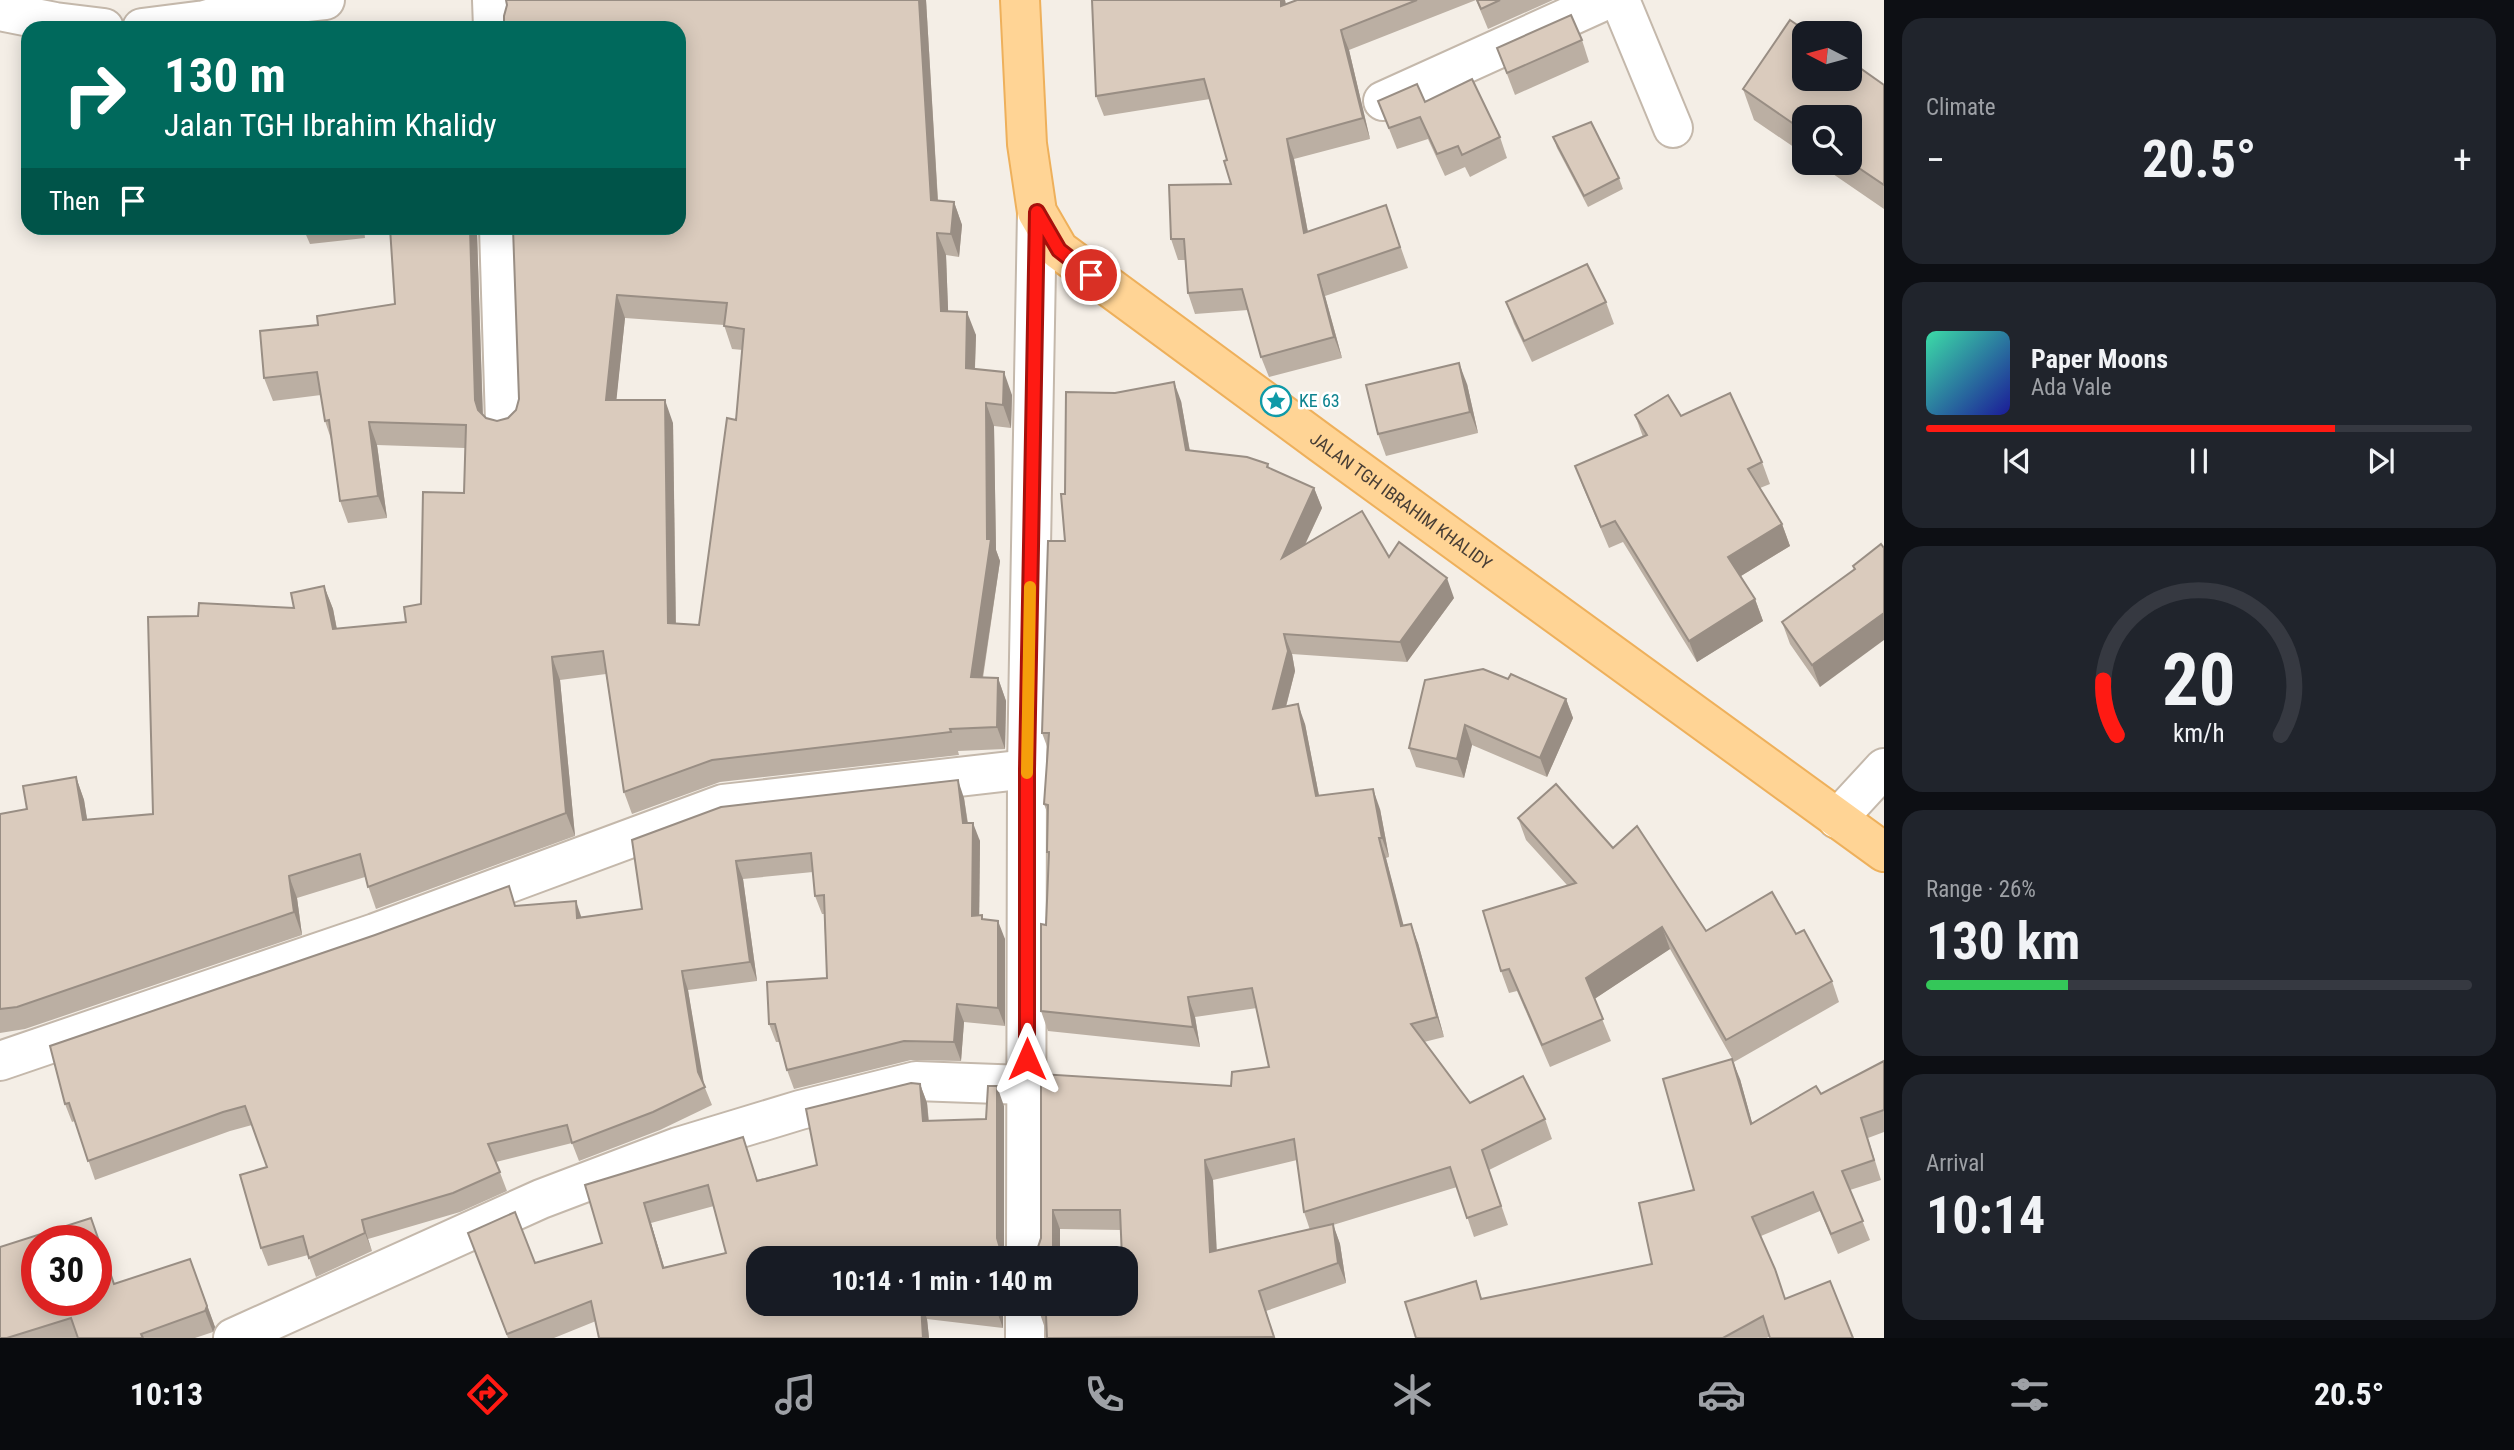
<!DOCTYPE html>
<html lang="en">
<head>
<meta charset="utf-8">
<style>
  :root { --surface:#171b24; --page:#20242c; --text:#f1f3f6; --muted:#9ea1a6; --line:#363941; --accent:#ff1a13 }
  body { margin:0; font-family:"Roboto Condensed",sans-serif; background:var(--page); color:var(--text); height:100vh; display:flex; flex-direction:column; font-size:26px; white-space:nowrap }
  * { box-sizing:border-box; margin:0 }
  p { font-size:23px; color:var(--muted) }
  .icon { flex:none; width:38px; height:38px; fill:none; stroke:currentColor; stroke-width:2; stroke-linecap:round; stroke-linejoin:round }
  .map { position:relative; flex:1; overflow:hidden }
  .side { display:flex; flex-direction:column; gap:18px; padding:18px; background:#0d0f14; width:630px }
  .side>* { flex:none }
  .guide { position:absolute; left:21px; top:21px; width:665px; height:214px; border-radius:21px; box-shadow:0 4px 18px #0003; background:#00695c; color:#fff; overflow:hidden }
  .needle { width:46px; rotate:276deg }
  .tools { position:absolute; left:1792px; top:21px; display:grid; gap:14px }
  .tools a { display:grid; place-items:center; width:70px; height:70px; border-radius:14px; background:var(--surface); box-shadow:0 4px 18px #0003; font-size:35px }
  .speed { position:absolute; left:21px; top:1225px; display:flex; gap:14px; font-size:35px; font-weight:700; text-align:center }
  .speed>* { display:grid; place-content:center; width:91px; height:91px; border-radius:50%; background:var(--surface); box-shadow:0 4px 18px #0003; line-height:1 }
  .speed .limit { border:10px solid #d22; background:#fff; color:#111 }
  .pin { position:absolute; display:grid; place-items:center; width:60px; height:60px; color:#fff; margin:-30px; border:4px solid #fff; border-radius:50%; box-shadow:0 2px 7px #0007 }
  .me { position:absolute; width:77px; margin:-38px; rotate:0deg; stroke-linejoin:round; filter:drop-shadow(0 0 5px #0008) }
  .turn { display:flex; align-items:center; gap:24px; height:147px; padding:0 28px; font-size:32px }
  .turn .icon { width:91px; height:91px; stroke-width:2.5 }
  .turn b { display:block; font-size:49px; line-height:60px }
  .then { display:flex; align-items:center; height:66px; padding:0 28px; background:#0003; gap:14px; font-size:26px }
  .big { font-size:52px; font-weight:700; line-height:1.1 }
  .side .tile { flex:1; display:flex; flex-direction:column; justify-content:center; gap:10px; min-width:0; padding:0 24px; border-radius:21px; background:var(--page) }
  .side .dial { align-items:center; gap:0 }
  .dial svg { height:182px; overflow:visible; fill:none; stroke:var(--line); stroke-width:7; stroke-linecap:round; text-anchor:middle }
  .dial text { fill:var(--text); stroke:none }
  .song { display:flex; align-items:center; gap:21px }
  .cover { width:84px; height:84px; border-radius:10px; background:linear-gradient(135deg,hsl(160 70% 55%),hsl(240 70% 35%)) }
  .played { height:7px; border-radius:4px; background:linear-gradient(90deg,var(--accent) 75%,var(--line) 75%) }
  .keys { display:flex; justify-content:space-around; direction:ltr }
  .heat { display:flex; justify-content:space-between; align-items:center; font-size:38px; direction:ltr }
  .charge { height:10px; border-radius:5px; background:linear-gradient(90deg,#34c759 26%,var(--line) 0) }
  .trip { position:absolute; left:746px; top:1246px; width:392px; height:70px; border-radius:21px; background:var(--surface); box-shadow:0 4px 18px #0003; font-weight:700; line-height:70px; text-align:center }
  .dock { display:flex; height:112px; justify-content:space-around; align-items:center; background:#090b0e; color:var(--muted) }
  .dock .icon { width:49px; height:49px }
  .dock .active { color:var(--accent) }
  .dock b { font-size:32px; color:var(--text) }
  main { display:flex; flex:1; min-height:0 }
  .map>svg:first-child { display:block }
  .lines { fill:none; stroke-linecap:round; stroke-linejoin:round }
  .minor-casing { stroke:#c4b8ab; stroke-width:42 }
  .major-casing { stroke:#eeb05b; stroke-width:42 }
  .minor { stroke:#fff; stroke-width:38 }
  .major { stroke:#ffd495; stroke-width:38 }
  .wall { fill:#bbafa3; fill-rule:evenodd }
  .shaded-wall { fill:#998e84 }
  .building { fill:#dacbbd; stroke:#998e84; stroke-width:2; fill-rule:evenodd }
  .route-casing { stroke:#a6110c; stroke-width:18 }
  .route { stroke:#ff1a13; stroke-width:12 }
  .slow { stroke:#f59e0b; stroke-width:12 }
  .labels { text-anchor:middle; stroke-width:5; stroke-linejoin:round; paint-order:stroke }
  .culture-label { font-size:18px; fill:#0d838f; stroke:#fff; text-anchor:start }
  .street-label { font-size:18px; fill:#483e35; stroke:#fff }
</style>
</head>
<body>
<main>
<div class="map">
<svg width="1884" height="1338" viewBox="0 0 1884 1338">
  <rect width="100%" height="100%" fill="#f4eee6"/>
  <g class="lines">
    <g class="minor-casing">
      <g id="minor">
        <path d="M492,0L493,28"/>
        <path d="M1620,0L1673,128"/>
        <path d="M0,11L55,22L104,28"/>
        <path d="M142,28L205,20L242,9L325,0"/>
        <path d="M1383,101L1606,0"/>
        <path d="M499,228L505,422"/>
        <path d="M1837,819L1884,768"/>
        <path d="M0,1061L375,933L723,804L1027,769"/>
        <path d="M1026,1258L1027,769L1037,212"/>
        <path d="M233,1338L541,1199L678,1147L800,1110L916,1081L1027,1085"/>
        <path d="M1025,1338V1304"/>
      </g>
    </g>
    <g class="major-casing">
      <g id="major">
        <path id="s1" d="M1020,0L1027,144L1037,212L1059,250L1321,443L1884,852"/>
      </g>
    </g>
    <use href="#minor" class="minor"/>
    <use href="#major" class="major"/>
  </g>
  <g class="wall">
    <path d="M506,0H926L938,200L954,202L962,225L959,257L946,255L948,311L976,335L975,369L1012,395L1011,428L994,426L996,550L1000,561L983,678H998L1006,701L1005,749L958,751L959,755L720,782L632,814L624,792L606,674L560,680L575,836L376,909L365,877L297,898L302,935L25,1029L0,1033V814L27,809L76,777L84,800L87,820L153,814L198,616L294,608L324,586L333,609L337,629L406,622L421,604L464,493L465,448L377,445L387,518L348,523L340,501L331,439L325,421L321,395L273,401L264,378L318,325L395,304L477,233L483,415L486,418L497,421L508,418L516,410L519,399ZM625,318L724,325L732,349L743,350L736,420L699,625L676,623L673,423L616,400Z"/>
    <path d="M1092,0H1285L1286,4L1297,0H1553L1488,29L1476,0L1349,50L1370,139L1294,159L1308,232L1386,205L1408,268L1325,296L1342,358L1269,377L1261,357L1248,310L1195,314L1188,293L1185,260H1178L1171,239L1231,184L1227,160L1210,99L1104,116L1096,96Z"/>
    <path d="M1582,40L1589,62L1515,95L1497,48Z"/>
    <path d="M1884,85V209L1817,163H1850V117H1804V154L1754,120L1743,89Z"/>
    <path d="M1378,101L1425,102L1500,137L1507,158L1470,177L1465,167L1445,176L1428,139L1397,149Z"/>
    <path d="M1553,137L1619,178L1623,189L1588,207L1557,148Z"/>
    <path d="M303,228H364L365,238L310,244Z"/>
    <path d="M1506,302H1606L1614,324L1532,362L1514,324Z"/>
    <path d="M1467,384L1478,433L1386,456L1378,434Z"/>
    <path d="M1181,401L1190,451L1268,464L1269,468L1314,488L1322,508L1305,545L1389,557L1454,598L1407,662L1292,654L1295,671L1286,707L1305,724L1319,796L1380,809L1389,857L1386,858L1403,926L1418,943L1444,1037L1424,1042L1470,1103L1545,1119L1552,1139L1489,1170L1508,1225L1474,1237L1457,1187L1333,1225L1340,1244L1346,1283L1266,1311L1275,1338H1047V1334L1040,1314L1125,1304L1121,1230L1060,1229L1030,1257L1037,1250L1041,1238V1074L1231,1086L1269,1067L1257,1008L1195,1017L1200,1047L1048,1031L1041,1011L1049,858L1047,852L1048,815L1044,804L1048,749L1042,733L1065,541V494ZM1297,1160L1304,1212L1310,1230L1216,1251L1213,1180Z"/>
    <path d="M1635,415L1681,416L1762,462L1770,484L1760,488L1782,524L1790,546L1741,576L1755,599L1763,621L1697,662L1623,542L1609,548L1583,487L1575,466L1643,437Z"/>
    <path d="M1884,548L1820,687L1790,644L1782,622L1854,570L1853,566Z"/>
    <path d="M1508,679L1566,699L1573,718L1547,777L1472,745L1464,778L1416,767L1409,748Z"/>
    <path d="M964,798L968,823L980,841L979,915H982L983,919L1005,939V1026L964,1022L961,1061L911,1060L794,1089L787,1070L780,1042H776L769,1024L827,978L824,914H822L815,896L813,872L743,879L757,981L688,990L703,1083L712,1105L660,1130L579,1161L572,1143L496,1162L507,1191L460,1212L368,1239L372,1251L316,1277L308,1255L268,1266L261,1248L267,1167L252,1125L230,1131L95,1180L75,1121L72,1122L65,1104L516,906L581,917L642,909L632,840Z"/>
    <path d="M1518,818L1613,848L1706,931L1796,934L1832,981L1839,1002L1734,1062L1670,949L1594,999L1611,1041L1550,1067L1517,991L1509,993L1501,971L1567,885L1526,840Z"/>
    <path d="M1884,1061V1132L1868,1138L1881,1180L1850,1190L1870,1240L1838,1254L1820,1211L1761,1236L1770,1336L1767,1338H1416L1476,1281L1482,1299L1652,1264L1694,1190L1740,1079L1752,1123L1821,1094Z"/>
    <path d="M920,1084L927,1103L929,1121L986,1119L1004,1106V1253L758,1304H1003V1328L927,1319L929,1338H599L596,1321L554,1338H508L468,1233L535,1263L602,1243L585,1185L743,1137L757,1180L817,1165ZM714,1206L726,1253L664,1267L651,1223Z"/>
    <path d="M190,1259L215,1327L213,1332L195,1338H0L115,1284Z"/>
  </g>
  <g class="shaded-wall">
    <path d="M919,0H926L939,222L931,200Z"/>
    <path d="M1281,0H1285L1289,27L1281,6Z"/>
    <path d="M1341,30L1349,50L1370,139L1363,118Z"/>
    <path d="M1287,139L1294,159L1312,254L1304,233Z"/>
    <path d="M954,202L962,225L959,257L951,234Z"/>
    <path d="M470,228H475L477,233L483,423L486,433L475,400Z"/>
    <path d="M937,233L946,255L949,334L941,311Z"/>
    <path d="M1318,275L1325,296L1342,358L1334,337Z"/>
    <path d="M617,295L625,318L614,423L606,400Z"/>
    <path d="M967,312L976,335L974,390L966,368Z"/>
    <path d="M1459,363L1467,384L1478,433L1470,412Z"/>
    <path d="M1004,372L1012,395L1011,428L1003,405Z"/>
    <path d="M1174,382L1181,401L1193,470L1186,450Z"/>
    <path d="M665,400L673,423L676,645L668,623Z"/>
    <path d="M986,403L994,426L996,550L1000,561L979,700L971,677L987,539Z"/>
    <path d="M369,422L377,445L387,518L378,496Z"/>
    <path d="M1314,488L1322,508L1289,578L1282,558Z"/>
    <path d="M1782,524L1790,546L1736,579L1728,557Z"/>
    <path d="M1447,578L1454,598L1407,662L1400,642Z"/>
    <path d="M324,586L333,609L341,652L333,629Z"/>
    <path d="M1755,599L1763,621L1697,662L1689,641Z"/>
    <path d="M1884,613V640L1820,687L1812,665Z"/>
    <path d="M1284,634L1292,654L1295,671L1280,729L1273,709Z"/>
    <path d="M552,657L560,680L575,836L566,813Z"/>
    <path d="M998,678L1006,701L1005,749L997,727Z"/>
    <path d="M1566,699L1573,718L1547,777L1540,758Z"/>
    <path d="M1298,704L1305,724L1323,816L1316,796Z"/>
    <path d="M1465,725L1472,745L1464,778L1457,759Z"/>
    <path d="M76,777L84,800L91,843L83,820Z"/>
    <path d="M958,780L964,798L970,841L963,823Z"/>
    <path d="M1373,789L1380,809L1389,857L1382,838Z"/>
    <path d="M973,823L980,841L979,934L972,916Z"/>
    <path d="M1379,838L1386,858L1409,946L1401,926Z"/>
    <path d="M736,861L743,879L757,981L750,962Z"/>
    <path d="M289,876L297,898L302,935L294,912Z"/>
    <path d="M576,901L582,919L577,918Z"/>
    <path d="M998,921L1005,939V1026L998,1008Z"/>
    <path d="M1411,924L1418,943L1444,1037L1437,1017Z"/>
    <path d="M1662,927L1670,949L1593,1000L1586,978Z"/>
    <path d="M682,971L688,990L705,1090L698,1072Z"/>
    <path d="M1188,997L1195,1017L1200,1047L1193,1027Z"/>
    <path d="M957,1004L964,1022L961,1061L954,1042Z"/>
    <path d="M1732,1059L1740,1079L1758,1144L1751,1124Z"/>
    <path d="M920,1084L927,1103L930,1141L923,1121Z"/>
    <path d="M997,1086L1004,1106V1258H1003L997,1238Z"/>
    <path d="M1205,1160L1213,1180L1218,1272L1210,1252Z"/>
    <path d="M644,1203L651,1223L670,1287L663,1268Z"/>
    <path d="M1053,1210L1060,1229V1258H1053Z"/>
    <path d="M362,1220L368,1239L372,1251L365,1233Z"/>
    <path d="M1333,1224L1340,1244L1346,1283L1338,1263Z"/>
    <path d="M198,1280L215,1327L213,1332L205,1311Z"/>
    <path d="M921,1304H922L927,1319L929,1338H923Z"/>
    <path d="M996,1304H1003V1328L996,1309Z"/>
  </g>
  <g class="building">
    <path d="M506,0H919L931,200L954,202L951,234L937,233L941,311L967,312L966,368L1004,372L1003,405L986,403L987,539H991L971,677L998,678L997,727L950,729L951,732L712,760L624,792L603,651L552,657L566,813L368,887L360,854L289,876L294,912L17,1007L0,1009V814L27,809L23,786L76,777L83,820L153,814L148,617L198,616L199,603L294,608L291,593L324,586L333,629L406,622L404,607L421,604L423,492L464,493L466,425L369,422L378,496L340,501L329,420L325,421L317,372L264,378L260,331L318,325L317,316L395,304L390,228H470L475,400L478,410L486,418L497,421L508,418L516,410L519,399L513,228H679V28H504V16L507,5ZM617,295L727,303L724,326L744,329L736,420L727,418L699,625L668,623L665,400H606Z"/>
    <path d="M1092,0H1281V6L1297,0H1417L1341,30L1363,118L1287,139L1304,233L1386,205L1400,247L1318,275L1334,337L1261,357L1242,289L1188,293L1184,239H1171L1169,185L1231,184L1224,161L1227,160L1204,79L1096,96Z"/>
    <path d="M1477,0H1500L1481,9Z"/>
    <path d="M1571,15L1582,40L1507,73L1497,48Z"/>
    <path d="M1790,20L1809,33H1804V79H1850V61L1884,85V185L1850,162V117H1804V131L1743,89Z"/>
    <path d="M1472,79L1500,137L1462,155L1458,146L1437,154L1420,117L1389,128L1378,101L1417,84L1425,102Z"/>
    <path d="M1591,122L1619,178L1584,196L1553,137Z"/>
    <path d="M1587,264L1606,302L1524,341L1506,302Z"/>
    <path d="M1459,363L1470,412L1378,434L1366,385Z"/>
    <path d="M1174,382L1186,450L1247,457L1268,464L1267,467L1314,488L1282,558L1362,511L1389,557L1399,542L1447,578L1400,642L1284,634L1288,651L1273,709L1298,704L1316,796L1373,789L1382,838H1379L1401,926L1411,924L1437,1017L1411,1024L1470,1103L1523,1076L1545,1119L1482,1150L1501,1206L1467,1218L1450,1167L1304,1212L1294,1139L1205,1160L1210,1252L1333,1224L1338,1263L1259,1291L1274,1337L1047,1338L1046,1315L1040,1314V1304H1125V1258H1122L1120,1210H1053V1258H1025L1030,1257L1037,1250L1041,1238V1074L1231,1086L1232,1072L1269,1067L1252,988L1188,997L1193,1027L1041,1011V924L1046,925L1049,852H1047L1048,805L1044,804L1049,733H1042L1048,541H1065L1061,494H1065L1066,392L1115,393Z"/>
    <path d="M1730,393L1762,462L1748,469L1782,524L1728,557L1755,599L1689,641L1615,521L1601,527L1575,466L1647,435L1635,415L1668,395L1681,416Z"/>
    <path d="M1881,544L1884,548V613L1812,665L1782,622L1855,569L1853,566Z"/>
    <path d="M1483,669L1508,679L1511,674L1566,699L1540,758L1465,725L1457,759L1409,748L1425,680Z"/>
    <path d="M958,780L963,823H973L972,916L982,915V919L998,921V1008L957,1004L954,1042L904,1041L787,1070L775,1024H769L767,982L827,978L824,895L815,896L811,853L736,861L750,962L682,971L698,1072L705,1087L653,1112L572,1143L567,1125L488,1144L500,1172L453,1193L362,1220L365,1233L309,1258L303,1236L261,1248L240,1175L267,1167L245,1106L223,1112L88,1161L69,1103L65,1104L50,1046L375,935L509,886L515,906L576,901L577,918L642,909L632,840L721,807Z"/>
    <path d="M1556,784L1613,848L1637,826L1706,931L1772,892L1796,934L1804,930L1832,981L1726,1040L1662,927L1586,978L1603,1019L1542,1045L1509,969L1501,971L1483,911L1576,883L1518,818Z"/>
    <path d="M1732,1059L1751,1124L1816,1086L1821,1094L1884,1061V1110L1861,1118L1874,1160L1842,1171L1863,1221L1831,1234L1813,1192L1752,1217L1775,1269L1785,1299L1830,1281L1853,1338H1770L1763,1316L1723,1338H1416L1405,1302L1476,1281L1481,1299L1652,1264L1639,1203L1694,1190L1663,1079Z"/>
    <path d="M911,1083L920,1084L923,1121L986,1119L988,1086H997V1238L1000,1248L1007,1257L1013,1258H758V1304H921L923,1338H599L591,1301L507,1334L468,1233L515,1212L535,1263L602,1243L585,1185L743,1137L757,1181L817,1165L806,1109ZM708,1185L726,1253L663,1268L644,1203Z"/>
    <path d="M91,1218L114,1284L190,1259L207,1306L205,1311L141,1334L143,1338H78L71,1318L7,1338H0V1247ZM37,1241H96V1300H37Z"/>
    <path d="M958,1304H996V1309Z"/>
  </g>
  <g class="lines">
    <g class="route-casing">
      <path id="route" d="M1027,1059V769L1037,212L1059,250L1091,275"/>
    </g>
    <use href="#route" class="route"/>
    <path class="slow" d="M1027,773L1030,587"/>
  </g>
  <defs>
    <g id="sight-ring" transform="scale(1.575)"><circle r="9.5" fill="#fff" stroke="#0f9aa8" stroke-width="1.5"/><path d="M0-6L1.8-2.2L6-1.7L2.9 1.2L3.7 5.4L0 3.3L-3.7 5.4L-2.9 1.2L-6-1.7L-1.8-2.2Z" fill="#0f9aa8"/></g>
  </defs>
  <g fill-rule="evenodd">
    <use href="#sight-ring" x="1276" y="401"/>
  </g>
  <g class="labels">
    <g class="culture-label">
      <text x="1299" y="407">KE 63</text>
    </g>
    <g class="street-label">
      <text dy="6" stroke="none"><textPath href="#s1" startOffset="681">JALAN TGH IBRAHIM KHALIDY</textPath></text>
    </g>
  </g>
</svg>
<div class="tools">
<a><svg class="needle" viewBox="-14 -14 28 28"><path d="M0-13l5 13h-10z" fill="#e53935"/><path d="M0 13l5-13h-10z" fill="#9ea1a6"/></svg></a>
<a><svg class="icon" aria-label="search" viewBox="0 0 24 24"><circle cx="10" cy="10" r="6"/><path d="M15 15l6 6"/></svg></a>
</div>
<div class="speed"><div class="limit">30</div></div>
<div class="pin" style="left:1091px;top:275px;background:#d93025"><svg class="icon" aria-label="arrive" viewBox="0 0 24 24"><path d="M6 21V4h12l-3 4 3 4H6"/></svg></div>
<svg class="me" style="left:1027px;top:1059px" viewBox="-20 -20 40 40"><path d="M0-17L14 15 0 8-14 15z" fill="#ff1a13" stroke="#fff" stroke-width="4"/></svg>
<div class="trip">10:14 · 1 min · 140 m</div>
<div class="guide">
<div class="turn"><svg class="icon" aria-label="right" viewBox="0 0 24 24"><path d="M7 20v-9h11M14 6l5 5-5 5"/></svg><div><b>130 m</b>Jalan TGH Ibrahim Khalidy</div></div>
<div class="then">Then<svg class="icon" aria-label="arrive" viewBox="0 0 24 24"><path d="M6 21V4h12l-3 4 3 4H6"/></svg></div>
</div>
</div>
<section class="side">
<div class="tile"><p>Climate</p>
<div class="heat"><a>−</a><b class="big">20.5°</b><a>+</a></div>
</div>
<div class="tile">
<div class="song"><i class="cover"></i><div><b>Paper Moons</b><p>Ada Vale</p></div></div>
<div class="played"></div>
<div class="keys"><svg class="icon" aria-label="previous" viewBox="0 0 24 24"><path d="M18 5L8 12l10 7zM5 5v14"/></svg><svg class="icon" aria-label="pause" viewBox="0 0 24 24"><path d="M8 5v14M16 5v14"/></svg><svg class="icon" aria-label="next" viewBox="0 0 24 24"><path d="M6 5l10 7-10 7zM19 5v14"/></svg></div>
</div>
<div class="tile dial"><svg viewBox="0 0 100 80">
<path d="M14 69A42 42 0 1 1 86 69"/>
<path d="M14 69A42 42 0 0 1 8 45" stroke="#ff1a13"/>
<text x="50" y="56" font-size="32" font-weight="700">20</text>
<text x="50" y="72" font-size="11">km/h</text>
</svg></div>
<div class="tile"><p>Range · 26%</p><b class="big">130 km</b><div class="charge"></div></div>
<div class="tile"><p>Arrival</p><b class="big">10:14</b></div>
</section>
</main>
<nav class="dock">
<b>10:13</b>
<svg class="icon active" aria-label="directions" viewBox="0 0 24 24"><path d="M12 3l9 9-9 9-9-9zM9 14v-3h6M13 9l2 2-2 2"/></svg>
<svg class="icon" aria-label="music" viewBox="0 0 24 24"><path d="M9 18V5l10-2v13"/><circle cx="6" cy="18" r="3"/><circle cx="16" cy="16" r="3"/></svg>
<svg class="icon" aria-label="phone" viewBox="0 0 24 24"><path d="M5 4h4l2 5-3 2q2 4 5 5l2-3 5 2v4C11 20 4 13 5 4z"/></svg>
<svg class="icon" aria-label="climate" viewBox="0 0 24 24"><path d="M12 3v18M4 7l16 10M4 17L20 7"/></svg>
<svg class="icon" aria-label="car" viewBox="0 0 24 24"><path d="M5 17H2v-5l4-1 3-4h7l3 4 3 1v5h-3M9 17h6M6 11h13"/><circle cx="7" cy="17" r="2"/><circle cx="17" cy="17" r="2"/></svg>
<svg class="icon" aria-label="filters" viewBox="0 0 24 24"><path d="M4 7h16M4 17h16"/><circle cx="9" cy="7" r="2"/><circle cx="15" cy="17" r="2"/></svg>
<b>20.5°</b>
</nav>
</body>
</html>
